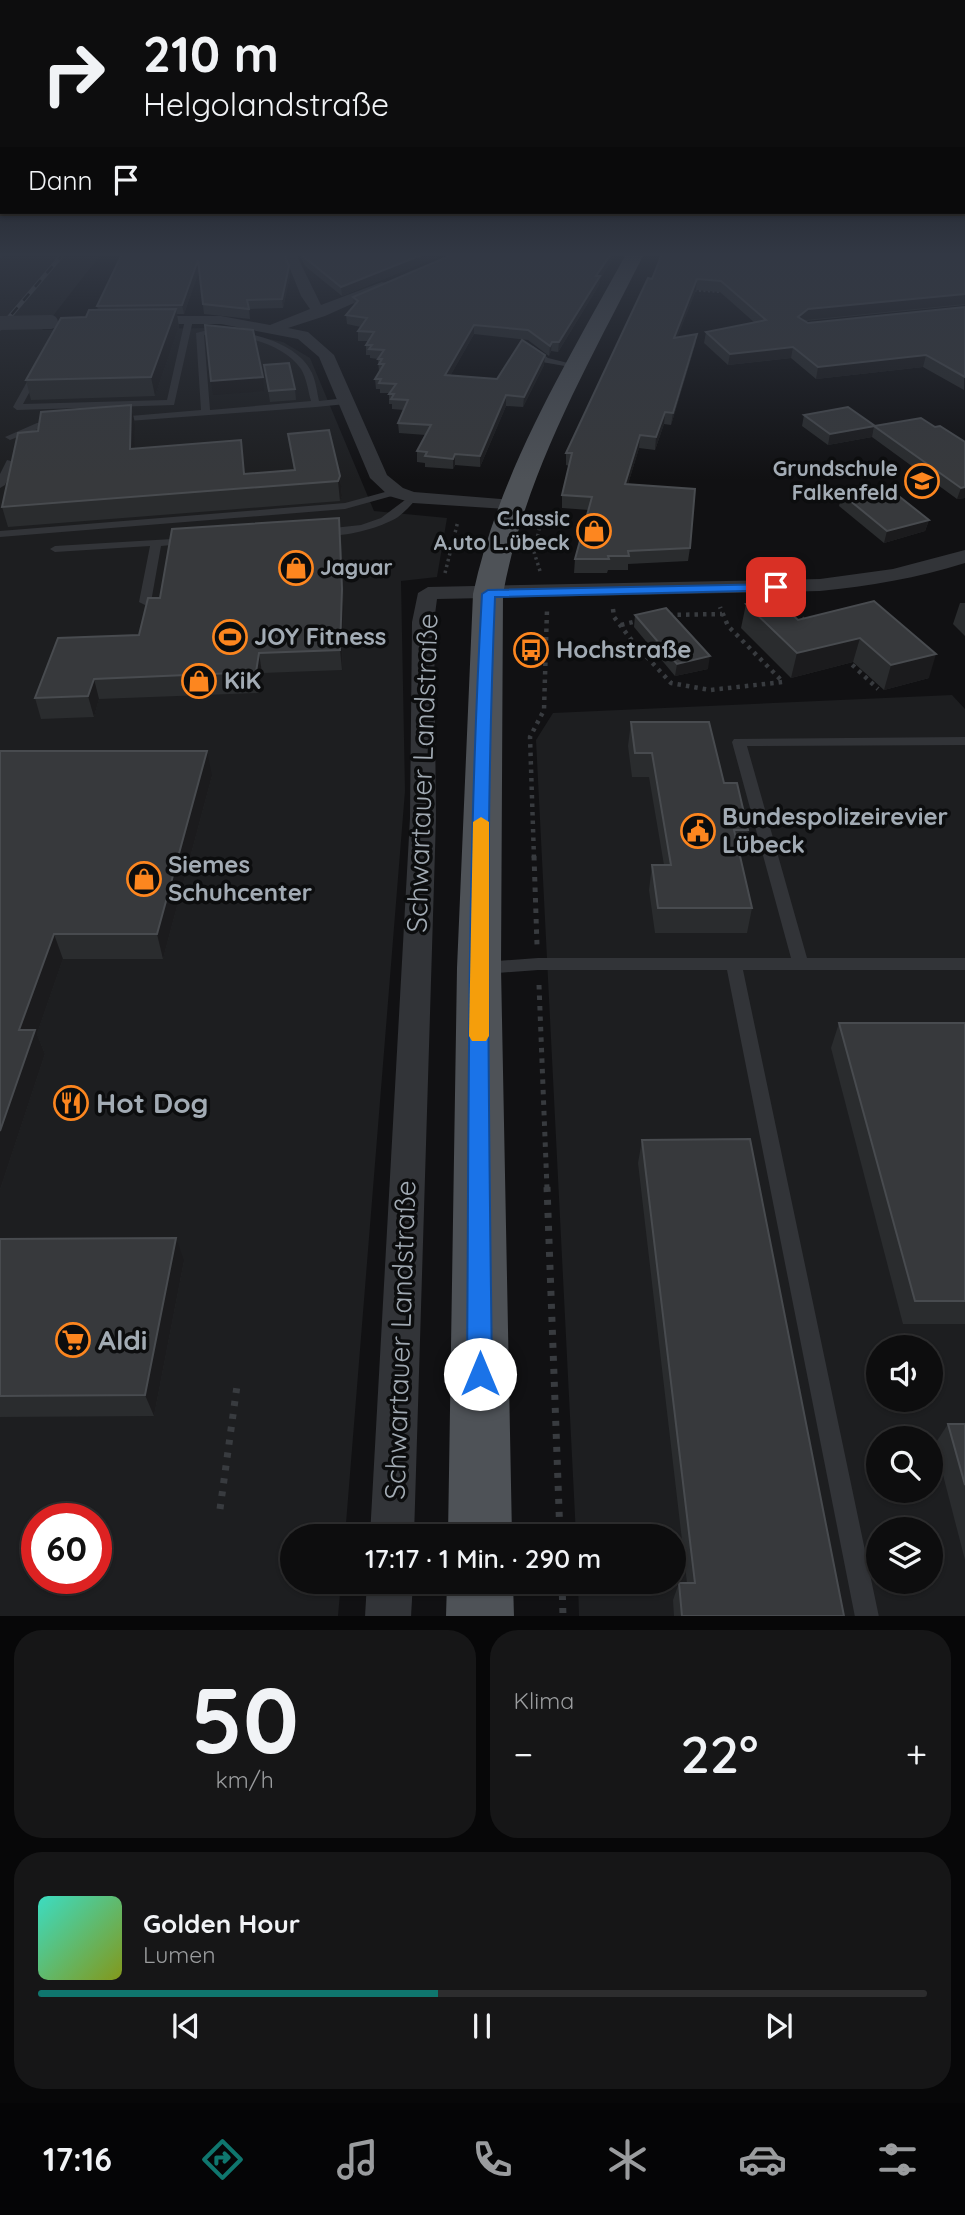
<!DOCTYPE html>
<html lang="de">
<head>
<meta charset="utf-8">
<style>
  :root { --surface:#0d0d0e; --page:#161617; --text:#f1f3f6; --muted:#9a9c9e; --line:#2d2d2e; --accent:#0f766e }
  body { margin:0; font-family:Quicksand,sans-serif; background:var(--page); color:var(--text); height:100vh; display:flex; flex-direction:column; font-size:26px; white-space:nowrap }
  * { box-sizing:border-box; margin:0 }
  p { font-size:23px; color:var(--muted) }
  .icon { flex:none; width:38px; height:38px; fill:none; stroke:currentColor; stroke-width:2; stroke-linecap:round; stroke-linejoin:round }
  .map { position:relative; height:1616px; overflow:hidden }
  .sheet { display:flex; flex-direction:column; gap:14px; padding:14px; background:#070708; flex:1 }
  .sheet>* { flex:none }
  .top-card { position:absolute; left:0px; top:0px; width:966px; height:214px; box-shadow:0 2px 5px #0004,0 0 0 2px var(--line); background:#0d0d0e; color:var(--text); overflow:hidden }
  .controls { position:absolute; left:866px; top:1335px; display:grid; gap:14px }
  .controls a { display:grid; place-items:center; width:77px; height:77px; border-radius:50%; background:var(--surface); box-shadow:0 2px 5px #0004,0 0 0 2px var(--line); font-size:35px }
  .speed { position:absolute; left:21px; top:1503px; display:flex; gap:14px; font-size:35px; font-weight:700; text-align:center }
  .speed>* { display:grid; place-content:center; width:91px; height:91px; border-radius:50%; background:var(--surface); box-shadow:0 2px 5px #0004,0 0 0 2px var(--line); line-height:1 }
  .speed .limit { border:10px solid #d22; background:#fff; color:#111 }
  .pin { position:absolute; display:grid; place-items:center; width:60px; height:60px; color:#fff; margin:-30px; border-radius:14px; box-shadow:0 4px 10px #0006 }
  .me { position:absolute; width:77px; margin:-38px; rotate:0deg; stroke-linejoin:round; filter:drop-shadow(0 0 5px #0008) }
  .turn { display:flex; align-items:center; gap:24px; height:147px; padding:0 28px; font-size:32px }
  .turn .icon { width:91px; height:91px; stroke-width:2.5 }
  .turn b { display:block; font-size:49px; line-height:60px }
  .then { display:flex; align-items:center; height:66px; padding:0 28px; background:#0003; gap:14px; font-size:26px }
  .big { font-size:52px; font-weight:600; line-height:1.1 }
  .sheet .tile { flex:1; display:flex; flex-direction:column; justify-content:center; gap:10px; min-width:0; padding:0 24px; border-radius:28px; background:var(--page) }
  .sheet .dial { align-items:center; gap:0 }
  .dial b { font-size:91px; line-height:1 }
  .song { display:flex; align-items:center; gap:21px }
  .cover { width:84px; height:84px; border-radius:10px; background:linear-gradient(135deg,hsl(170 70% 55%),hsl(70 70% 35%)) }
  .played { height:7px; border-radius:4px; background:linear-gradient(90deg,var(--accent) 45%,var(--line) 45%) }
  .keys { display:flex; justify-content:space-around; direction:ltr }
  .heat { display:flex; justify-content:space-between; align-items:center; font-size:38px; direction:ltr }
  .sheet .tiles { flex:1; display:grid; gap:14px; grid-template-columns:1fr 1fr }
  .tile:last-child { grid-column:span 2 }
  .trip { position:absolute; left:280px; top:1524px; width:406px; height:70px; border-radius:35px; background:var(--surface); box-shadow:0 2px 5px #0004,0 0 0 2px var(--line); font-weight:600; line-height:70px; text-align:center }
  .tabs { display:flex; height:112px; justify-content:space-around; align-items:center; background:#050506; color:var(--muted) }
  .tabs .icon { width:49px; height:49px }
  .tabs .selected { color:var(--accent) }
  .tabs b { font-size:32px; color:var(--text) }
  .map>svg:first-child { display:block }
  .built { fill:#1d1e20; fill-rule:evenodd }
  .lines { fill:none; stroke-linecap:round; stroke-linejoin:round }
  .path-far4 { stroke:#383b3f; stroke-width:2.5; stroke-dasharray:2 2.5; stroke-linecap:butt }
  .path-far3 { stroke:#383b3f; stroke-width:3.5; stroke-dasharray:2.5 3.5; stroke-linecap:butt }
  .path-far2 { stroke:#383b3f; stroke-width:4.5; stroke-dasharray:3.5 5; stroke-linecap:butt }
  .path-far1 { stroke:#383b3f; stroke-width:5; stroke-dasharray:4.5 6; stroke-linecap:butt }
  .path { stroke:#383b3f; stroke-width:7; stroke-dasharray:5 8; stroke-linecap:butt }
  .lane { fill:#323438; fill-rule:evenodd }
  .street { fill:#323438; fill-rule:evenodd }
  .primary { fill:#4e5257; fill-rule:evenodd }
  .rail-casing { stroke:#45494d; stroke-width:4.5 }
  .rail { stroke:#0c0d0e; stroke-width:2.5; stroke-dasharray:9; stroke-linecap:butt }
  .street-bridge { stroke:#323438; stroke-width:14 }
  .wall { fill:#2a2c2e }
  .shaded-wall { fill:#1b1b1d }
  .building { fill:#37393c; stroke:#484b4f; stroke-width:2 }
  .route { fill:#1a73e8; stroke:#114b97; stroke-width:2 }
  .slow { fill:#f59e0b }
  .labels { text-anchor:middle; stroke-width:7; stroke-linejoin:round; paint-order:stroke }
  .far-poi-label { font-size:21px; font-weight:bold; fill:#a2abb4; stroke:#0c0d0e; text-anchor:end }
  .poi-label { font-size:24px; font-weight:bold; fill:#a2abb4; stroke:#0c0d0e; text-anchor:start }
  .near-street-label { font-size:28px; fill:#a2abb4; stroke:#0c0d0e }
  .near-poi-label { font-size:28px; font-weight:bold; fill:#a2abb4; stroke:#0c0d0e; text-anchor:start }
</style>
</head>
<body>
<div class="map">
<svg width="965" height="1617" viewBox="0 0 965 1617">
  <rect width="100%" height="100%" fill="#111113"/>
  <g class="built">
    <path d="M0,254H101L42,330L216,328L283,342L310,358L374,511L447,518L437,577L401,581L405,791L345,1536H292V1582H341L338,1616H0ZM37,1519H96V1578H37Z"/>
    <path d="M952,695L965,709V1616H579L578,1582H674V1536H576L536,740L553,713ZM878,1348H931V1400H878ZM878,1438H931V1491H878ZM878,1530H931V1582H878Z"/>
  </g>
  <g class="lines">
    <path class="path-far4" d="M690,290L723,292"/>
    <g class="path-far3">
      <path d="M540,571L534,552L543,512"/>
      <path d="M445,573L458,521"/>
    </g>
    <g class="path-far2">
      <path d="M791,605L806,623"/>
      <path d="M613,609L614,617L633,642L671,683L710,690L783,682L728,626L720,607"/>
      <path d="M669,615L722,614"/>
      <path d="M621,625L637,621"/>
      <path d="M846,659L878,689"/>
      <path d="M534,858L530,737L544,710L547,610"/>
    </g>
    <g class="path-far1">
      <path d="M534,856L537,945"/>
      <path d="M539,985L547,1189"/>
    </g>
    <g class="path">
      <path d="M547,1187L560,1536"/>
      <path d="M220,1509L237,1386"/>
      <path d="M562,1582L563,1617"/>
    </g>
    <g class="lane">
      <path d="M0,254H6L0,259Z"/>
      <path d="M189,318L193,320L174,405L17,410L13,407L33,371L37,369L41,371L23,404L167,400L185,320Z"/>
      <path d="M212,329C245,331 296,340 312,373C316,382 317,392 319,401L346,398L350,401L346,404L316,407L115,422V418L118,417L201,410L196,333ZM204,335C235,332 282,342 301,369C307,379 308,391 311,401L210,410Z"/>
      <path d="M527,346H533L548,358L580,366L576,368L542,362L527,350Z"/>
      <path d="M55,421L58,422V426L41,428L10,440L5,437L37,423Z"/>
      <path d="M7,460L15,462L5,485L0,488V474Z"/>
      <path d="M396,489L399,490V494L345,509L0,537V531L345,503Z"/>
      <path d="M413,494L418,497C412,504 406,511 398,517C383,527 334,542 319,532L324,529L361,525L381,518Z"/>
      <path d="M189,538L193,539V543L161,546L151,602L145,605L139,602L150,546L55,552L50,549L55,546Z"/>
      <path d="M965,737V745L747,746L807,958H965V970H743L879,1617H855L727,970H538L484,974L478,972L476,968L478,964L484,962L538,958H791L732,742L734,739Z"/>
    </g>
    <g class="street">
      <path d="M284,254H296L321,305L382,282L394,285L325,316L288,328L308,332L334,355L387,475L403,488L414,492L514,500L523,506L521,510L413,503L389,496L370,478L319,357L298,339L221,324H143L136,320L143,316H221L270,325L310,309L301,296Z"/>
      <path d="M965,550V563C918,578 869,586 820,591L437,599L434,622L436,818L414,1536H370L410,818L412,622L418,593L428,587L820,579L893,569Z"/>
      <path d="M367,1582H413L411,1617H365Z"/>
    </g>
    <g class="primary">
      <path d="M626,254H644C589,363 525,473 503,594L501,968L512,1536H448L457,968L473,594C499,472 567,362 626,254Z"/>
      <path d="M447,1582H513L514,1617H446Z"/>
    </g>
    <g class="rail-casing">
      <path id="rail" d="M0,328L63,254"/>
    </g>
    <use href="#rail" class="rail"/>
    <path class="street-bridge" d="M0,323L51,322"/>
  </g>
  <g class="wall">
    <path d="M122,254L289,266L290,275L283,308L249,309L250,319L204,314L199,270L184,314H177L179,327L155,396L31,400L26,380L86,317L98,310L97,306Z"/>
    <path d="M299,254H445L342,296L305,266Z"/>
    <path d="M454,254H616L600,279L599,285L558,352L551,351L549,356L528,340L474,334L450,376L497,379L544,365L523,407L506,406L480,467L455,465L453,469L425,467V463L417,462V451L426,435L399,433L398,423L404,410L392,409V404H389V393H380V389H376L375,379L379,372L378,359L370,358V355H366V345L368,341H358V331L361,327L347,324L346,315L354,306L353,297Z"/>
    <path d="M965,254V305L805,321L808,323L965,307L964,390L923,367L816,379L791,358L728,365L704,343L706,332L755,323L720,292L696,290L677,337L697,334L695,345L671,425L664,424L655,450L639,448L628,484L690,548L688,561L628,564V570H608L607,573H574L575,559L589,510L562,508V495L569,466L566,465V453L652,279Z"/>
    <path d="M264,365L295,389L296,400L270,402Z"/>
    <path d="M131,405L135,424L134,448L245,474L294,470L288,434L340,476L342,496L340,501L8,527L2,507L38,431Z"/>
    <path d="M804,415L875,426L935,427L965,442V498L957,499L872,437L828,445L802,426Z"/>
    <path d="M842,494L929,520L925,531L884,543L839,506Z"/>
    <path d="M341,537L344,608L342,670L262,673L259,693L99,699L94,717L41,719L35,698L139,635L160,598Z"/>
    <path d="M874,601L929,678L884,690L853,662L791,678L741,628L746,604L798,620Z"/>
    <path d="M960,603H965V636L953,624Z"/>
    <path d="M635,615L708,669L675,676L634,627Z"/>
    <path d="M631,722L724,783L748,830L743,855H740L752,908L747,933H655L649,890L652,865H664L649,777H632L628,746Z"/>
    <path d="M0,751L212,776L163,959H63L37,1034L45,1054L0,1190Z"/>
    <path d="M839,1023H965V1324H903L831,1048Z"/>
    <path d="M642,1140L844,1616H674L673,1600L679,1583H687L638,1163Z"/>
    <path d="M0,1239L184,1261L154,1416L0,1417Z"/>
    <path d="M948,1424H965V1560L935,1444Z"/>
  </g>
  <g class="shaded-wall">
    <path d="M424,254H445L342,296L341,287Z"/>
    <path d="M611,254H616L600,279L599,285L558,352L559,342L596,276Z"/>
    <path d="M198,260L200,269L184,314L182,305Z"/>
    <path d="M289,266L290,275L283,308L282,299Z"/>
    <path d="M697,279L696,290L673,349L674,338Z"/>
    <path d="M965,294V304L806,320L797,328L798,317L808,309Z"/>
    <path d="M176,309L179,327L155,396L151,377Z"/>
    <path d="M474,325V334L445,385V375Z"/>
    <path d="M697,334L695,345L671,425L673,413Z"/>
    <path d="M552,342L551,351L549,356L550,346Z"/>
    <path d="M793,347L791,358L728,365L730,354Z"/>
    <path d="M545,355L544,365L523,407L524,397Z"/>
    <path d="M926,355L923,367L816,379L818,367Z"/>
    <path d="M263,377L264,391L213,395L211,381Z"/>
    <path d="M506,395V406L480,467V456Z"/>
    <path d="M131,405L135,424L134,468L130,449Z"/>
    <path d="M665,412L664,424L655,450L656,437Z"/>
    <path d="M874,426L872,437L828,445L830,434Z"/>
    <path d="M640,435L639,448L624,497L625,484Z"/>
    <path d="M455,454V465L453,469V459Z"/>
    <path d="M340,476L342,496L340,501L338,481Z"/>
    <path d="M965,487V498L957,499L961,488Z"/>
    <path d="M339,518L344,608L342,670L340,650Z"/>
    <path d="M929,520L925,531L884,543L887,531Z"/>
    <path d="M860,638L853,662L791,678L797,653Z"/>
    <path d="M259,653L262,673L259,693L256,672Z"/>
    <path d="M936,654L929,678L884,690L891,665Z"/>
    <path d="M710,656L708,669L675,676L677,664Z"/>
    <path d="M94,679L99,699L94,717L88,696Z"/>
    <path d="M207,751L212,776L163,959L157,934Z"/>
    <path d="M54,934L63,959L37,1034L45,1054L0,1190V1131L19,1030Z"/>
    <path d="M176,1238L184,1261L154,1416L145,1395Z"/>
  </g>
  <g class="building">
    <path d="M122,254H284L289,266L282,299L247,300L249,309L203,304L198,260L182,305L97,306Z"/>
    <path d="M302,254H424L341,287L304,257Z"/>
    <path d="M454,254H611L596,276H600L559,342H552L550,346L528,330L474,325L445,375L497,379L522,340L545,355L524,397L506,395L480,456L455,454L453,459L425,456L427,452L417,451L431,425L398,423L408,400L391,399L394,394H389L396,384L379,383L381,379H375L384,364H379L382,359H378L384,350L369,349L372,345H366L374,332L358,331L367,318L346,315L358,301L353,297Z"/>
    <path d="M662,254H965V294L808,309L798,317L808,323L965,307V377L926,355L818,367L793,347L730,354L706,332L766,320L721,281L697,279L674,338L697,334L673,413L665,412L656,437L640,435L625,484L695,489L690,548L628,551L629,556H608L609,559H575L592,497L562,495L572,453H566L648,278L652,279Z"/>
    <path d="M176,309L151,377L26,380L61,318L86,317L89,310Z"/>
    <path d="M205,325L253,330L263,377L211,381Z"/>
    <path d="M289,363L295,389L269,391L264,365Z"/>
    <path d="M131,405L130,449L241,440L244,474L295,470L288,434L329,430L340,476L338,481L2,507L18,433L38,431L41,412Z"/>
    <path d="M848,407L875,426L830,434L804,415Z"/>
    <path d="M921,418L935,427L940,426L965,442V487L961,488L874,426Z"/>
    <path d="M886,486L929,520L887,531L842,494Z"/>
    <path d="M339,518L342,589L340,650L259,653L256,672L94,679L88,696L35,698L58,638L139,635L148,598H160L172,529Z"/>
    <path d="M773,597L798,620L874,601L936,654L891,665L860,638L797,653L746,604Z"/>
    <path d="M666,608L710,656L677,664L635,615Z"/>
    <path d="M631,722H709L724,783H737L748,830H734L752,908H658L652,865H671L652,753H635Z"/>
    <path d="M0,751H207L157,934H54L19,1030H35L0,1131Z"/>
    <path d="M839,1023H965V1301H915Z"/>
    <path d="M750,1139L844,1616H682L679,1583H695L642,1140Z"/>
    <path d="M176,1238L145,1395L0,1396V1239Z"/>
    <path d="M948,1424H965V1485Z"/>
  </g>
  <linearGradient id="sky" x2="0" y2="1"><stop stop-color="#09090a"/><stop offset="0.53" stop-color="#323844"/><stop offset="1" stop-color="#323844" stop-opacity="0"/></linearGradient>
  <rect width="965" height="480" fill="url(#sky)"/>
  <path class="route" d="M776,584L780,585V590L495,597C484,856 489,1115 492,1374L488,1383L480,1386L471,1383L467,1374C469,1114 467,853 482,594L488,590Z"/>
  <path class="slow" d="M481,817L489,822V1036L486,1041H472L469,1036L473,822Z"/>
  <defs>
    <g id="school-ring" transform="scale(1.75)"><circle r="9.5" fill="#0c0d0e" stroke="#fd861f" stroke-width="1.5"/><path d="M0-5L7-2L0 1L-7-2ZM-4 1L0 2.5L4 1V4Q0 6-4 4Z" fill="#fd861f"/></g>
    <g id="shop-ring" transform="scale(1.75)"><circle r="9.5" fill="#0c0d0e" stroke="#fd861f" stroke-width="1.5"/><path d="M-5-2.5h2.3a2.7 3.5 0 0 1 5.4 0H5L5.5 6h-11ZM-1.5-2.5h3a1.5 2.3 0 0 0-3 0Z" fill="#fd861f"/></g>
    <g id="stadium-ring" transform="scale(1.75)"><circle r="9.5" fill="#0c0d0e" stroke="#fd861f" stroke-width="1.5"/><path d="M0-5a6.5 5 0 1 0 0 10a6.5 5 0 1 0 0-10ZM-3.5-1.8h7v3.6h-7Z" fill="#fd861f"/></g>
    <g id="bus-ring" transform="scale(1.75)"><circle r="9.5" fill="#0c0d0e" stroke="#fd861f" stroke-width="1.5"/><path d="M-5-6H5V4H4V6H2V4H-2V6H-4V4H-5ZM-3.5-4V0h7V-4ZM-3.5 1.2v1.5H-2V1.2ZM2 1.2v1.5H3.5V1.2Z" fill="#fd861f"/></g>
    <g id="civic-ring" transform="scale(1.75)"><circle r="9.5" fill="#0c0d0e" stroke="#fd861f" stroke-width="1.5"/><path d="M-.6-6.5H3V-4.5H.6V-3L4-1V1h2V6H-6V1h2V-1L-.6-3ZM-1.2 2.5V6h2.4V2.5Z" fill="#fd861f"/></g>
    <g id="restaurant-ring" transform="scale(1.75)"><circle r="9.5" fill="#0c0d0e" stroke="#fd861f" stroke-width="1.5"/><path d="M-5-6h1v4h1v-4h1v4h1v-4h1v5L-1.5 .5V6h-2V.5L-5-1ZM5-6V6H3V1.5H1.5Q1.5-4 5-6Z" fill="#fd861f"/></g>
    <g id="supermarket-ring" transform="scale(1.75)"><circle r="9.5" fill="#0c0d0e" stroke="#fd861f" stroke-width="1.5"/><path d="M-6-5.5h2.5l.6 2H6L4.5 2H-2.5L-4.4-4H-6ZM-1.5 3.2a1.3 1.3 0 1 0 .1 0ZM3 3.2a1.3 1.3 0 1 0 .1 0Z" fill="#fd861f"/></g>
  </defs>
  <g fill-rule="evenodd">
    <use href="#school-ring" x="922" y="481"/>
    <use href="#shop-ring" x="594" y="531"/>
    <use href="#shop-ring" x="296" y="568"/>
    <use href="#stadium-ring" x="230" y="637"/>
    <use href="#bus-ring" x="531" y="650"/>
    <use href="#shop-ring" x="199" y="681"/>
    <use href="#civic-ring" x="698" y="831"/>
    <use href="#shop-ring" x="144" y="879"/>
    <use href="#restaurant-ring" x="71" y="1103"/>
    <use href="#supermarket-ring" x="73" y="1340"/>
  </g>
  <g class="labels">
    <g class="far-poi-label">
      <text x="898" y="476">Grundschule<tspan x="898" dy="24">Falkenfeld</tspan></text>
      <text x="570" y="526">C.lassic<tspan x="570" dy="24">A.uto L.übeck</tspan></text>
      <text x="320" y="575" text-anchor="start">Jaguar</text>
    </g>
    <g class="poi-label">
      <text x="254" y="645">JOY Fitness</text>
      <text x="556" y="658">Hochstraße</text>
      <text x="224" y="689">KiK</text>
      <text x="722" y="825">Bundespolizeirevier<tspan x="722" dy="28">Lübeck</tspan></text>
      <text x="168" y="873">Siemes<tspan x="168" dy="28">Schuhcenter</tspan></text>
    </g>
    <g class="near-street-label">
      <text transform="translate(422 773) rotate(-88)" y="10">Schwartauer Landstraße</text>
      <text transform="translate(400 1340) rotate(-88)" y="10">Schwartauer Landstraße</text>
    </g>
    <g class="near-poi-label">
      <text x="96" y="1113">Hot Dog</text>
      <text x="98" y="1350">Aldi</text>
    </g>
  </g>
</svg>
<div class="controls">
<a><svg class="icon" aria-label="sound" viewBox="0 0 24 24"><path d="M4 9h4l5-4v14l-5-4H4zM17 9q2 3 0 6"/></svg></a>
<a><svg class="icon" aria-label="search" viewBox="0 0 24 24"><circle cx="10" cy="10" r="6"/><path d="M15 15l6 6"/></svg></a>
<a><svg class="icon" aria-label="layers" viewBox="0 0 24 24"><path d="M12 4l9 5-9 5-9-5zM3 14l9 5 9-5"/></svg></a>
</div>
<div class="speed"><div class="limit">60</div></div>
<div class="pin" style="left:776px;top:587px;background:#d93025"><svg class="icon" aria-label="arrive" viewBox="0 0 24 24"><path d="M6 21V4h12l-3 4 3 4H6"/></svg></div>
<svg class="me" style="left:480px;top:1374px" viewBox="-20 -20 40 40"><circle r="19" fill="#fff"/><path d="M0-13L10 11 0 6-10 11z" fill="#1a73e8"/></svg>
<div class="trip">17:17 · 1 Min. · 290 m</div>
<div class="top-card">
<div class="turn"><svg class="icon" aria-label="right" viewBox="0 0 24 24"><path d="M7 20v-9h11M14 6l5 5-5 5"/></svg><div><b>210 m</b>Helgolandstraße</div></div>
<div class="then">Dann<svg class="icon" aria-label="arrive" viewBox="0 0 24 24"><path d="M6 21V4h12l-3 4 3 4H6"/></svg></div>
</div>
</div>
<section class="sheet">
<div class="tiles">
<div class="tile dial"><b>50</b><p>km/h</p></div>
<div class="tile"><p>Klima</p>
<div class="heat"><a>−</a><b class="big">22°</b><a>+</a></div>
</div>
<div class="tile">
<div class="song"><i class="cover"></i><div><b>Golden Hour</b><p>Lumen</p></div></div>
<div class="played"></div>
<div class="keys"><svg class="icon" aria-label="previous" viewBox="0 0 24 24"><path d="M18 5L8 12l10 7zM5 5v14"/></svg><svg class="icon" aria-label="pause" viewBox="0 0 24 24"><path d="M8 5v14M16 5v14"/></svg><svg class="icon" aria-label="next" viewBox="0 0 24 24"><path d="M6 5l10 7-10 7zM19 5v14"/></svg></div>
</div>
</div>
</section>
<nav class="tabs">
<b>17:16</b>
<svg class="icon selected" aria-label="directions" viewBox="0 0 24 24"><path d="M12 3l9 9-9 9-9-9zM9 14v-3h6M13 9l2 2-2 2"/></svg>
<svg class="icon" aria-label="music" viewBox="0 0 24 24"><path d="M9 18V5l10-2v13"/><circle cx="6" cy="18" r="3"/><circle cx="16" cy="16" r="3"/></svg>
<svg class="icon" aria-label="phone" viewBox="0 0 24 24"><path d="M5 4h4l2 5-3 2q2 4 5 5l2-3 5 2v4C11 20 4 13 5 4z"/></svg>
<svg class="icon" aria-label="climate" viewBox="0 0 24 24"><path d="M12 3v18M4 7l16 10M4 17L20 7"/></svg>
<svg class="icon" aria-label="car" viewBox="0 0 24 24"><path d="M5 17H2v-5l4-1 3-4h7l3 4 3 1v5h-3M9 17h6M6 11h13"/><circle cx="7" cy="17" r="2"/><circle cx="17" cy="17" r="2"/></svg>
<svg class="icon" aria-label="filters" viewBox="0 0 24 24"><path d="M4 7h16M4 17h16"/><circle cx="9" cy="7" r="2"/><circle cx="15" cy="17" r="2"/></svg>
</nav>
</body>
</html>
